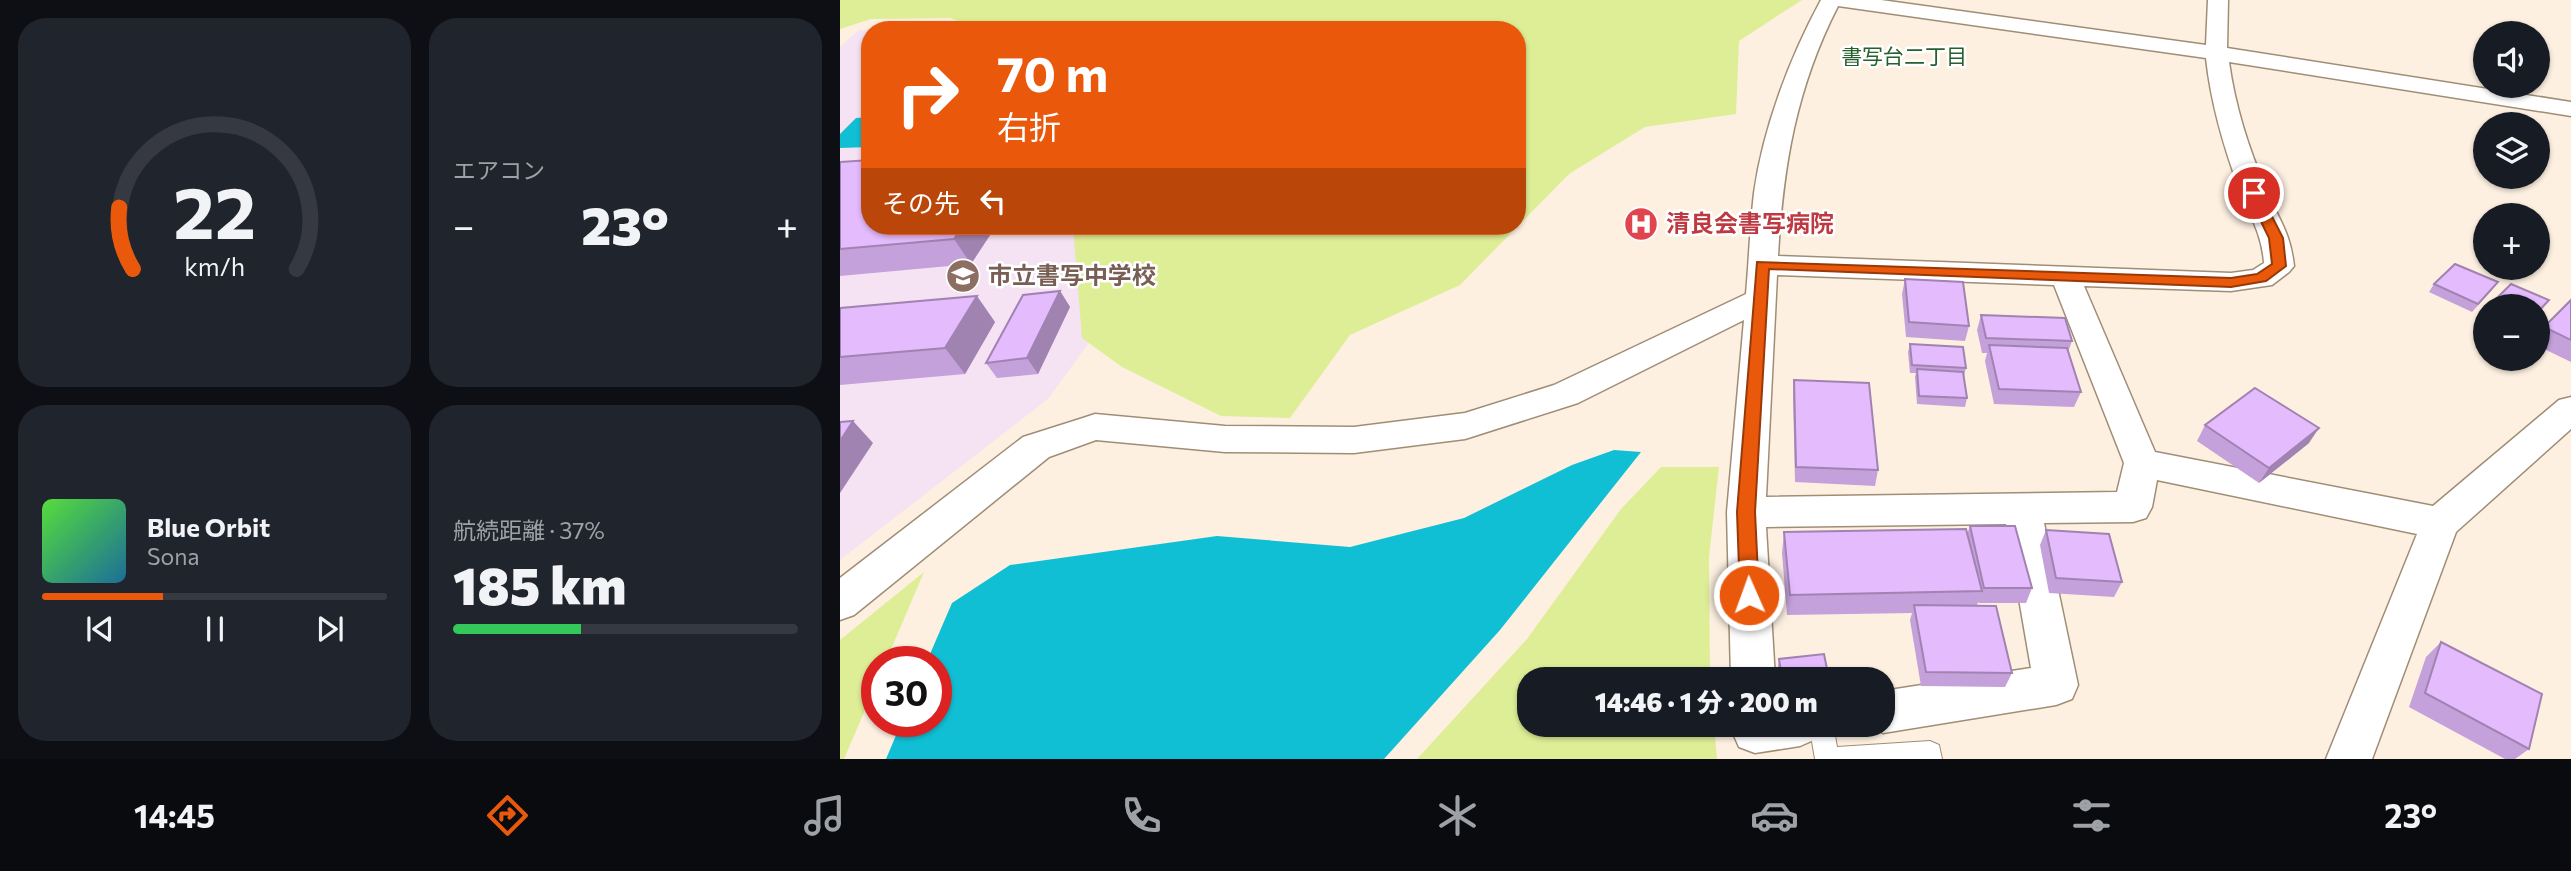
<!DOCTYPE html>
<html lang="ja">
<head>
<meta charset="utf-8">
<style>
  :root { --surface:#171b24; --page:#20242c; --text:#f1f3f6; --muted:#9ea1a6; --line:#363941; --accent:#ea580c }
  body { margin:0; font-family:Commissioner,"Noto Sans JP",sans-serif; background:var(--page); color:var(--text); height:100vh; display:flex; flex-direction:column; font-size:26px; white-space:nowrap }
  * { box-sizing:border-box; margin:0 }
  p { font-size:23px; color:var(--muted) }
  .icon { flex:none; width:38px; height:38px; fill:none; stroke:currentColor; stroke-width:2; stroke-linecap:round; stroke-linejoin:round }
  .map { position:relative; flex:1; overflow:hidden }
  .panel { display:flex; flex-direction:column; gap:18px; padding:18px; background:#0d0f14; width:840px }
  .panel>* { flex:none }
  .hud { position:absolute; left:21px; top:21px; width:665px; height:214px; border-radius:28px; box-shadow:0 2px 5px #0004; background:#ea580c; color:#fff; overflow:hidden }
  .buttons { position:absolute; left:1633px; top:21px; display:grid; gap:14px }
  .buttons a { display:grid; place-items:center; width:77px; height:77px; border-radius:50%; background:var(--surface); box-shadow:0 2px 5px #0004; font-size:35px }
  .speed { position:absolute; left:21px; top:646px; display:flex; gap:14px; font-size:35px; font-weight:700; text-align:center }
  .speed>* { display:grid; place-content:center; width:91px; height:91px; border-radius:50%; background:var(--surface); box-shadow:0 2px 5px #0004; line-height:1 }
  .speed .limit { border:10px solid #d22; background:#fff; color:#111 }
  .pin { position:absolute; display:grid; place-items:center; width:60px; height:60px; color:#fff; margin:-30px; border:4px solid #fff; border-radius:50%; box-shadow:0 2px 7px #0007 }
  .me { position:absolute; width:77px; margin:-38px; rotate:358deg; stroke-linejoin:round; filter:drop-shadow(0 0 5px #0008) }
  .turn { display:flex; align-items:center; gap:24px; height:147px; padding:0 21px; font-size:32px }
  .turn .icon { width:91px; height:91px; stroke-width:2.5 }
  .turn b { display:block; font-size:49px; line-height:60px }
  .then { display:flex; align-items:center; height:66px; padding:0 21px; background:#0003; gap:14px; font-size:26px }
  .big { font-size:52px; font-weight:800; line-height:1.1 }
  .panel .tile { flex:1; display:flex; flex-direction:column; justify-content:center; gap:10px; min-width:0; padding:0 24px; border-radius:28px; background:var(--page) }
  .panel .dial { align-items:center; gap:0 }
  .dial svg { height:182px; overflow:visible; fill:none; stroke:var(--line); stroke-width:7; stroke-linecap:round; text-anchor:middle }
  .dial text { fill:var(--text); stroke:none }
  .song { display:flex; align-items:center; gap:21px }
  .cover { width:84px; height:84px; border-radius:10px; background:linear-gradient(135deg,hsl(110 70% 55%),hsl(200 70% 35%)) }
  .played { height:7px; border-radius:4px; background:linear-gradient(90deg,var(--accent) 35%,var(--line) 35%) }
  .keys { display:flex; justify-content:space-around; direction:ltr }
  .heat { display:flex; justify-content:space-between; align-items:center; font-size:38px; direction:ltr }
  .charge { height:10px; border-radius:5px; background:linear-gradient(90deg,#34c759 37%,var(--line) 0) }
  .panel .tiles { flex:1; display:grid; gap:18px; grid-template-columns:repeat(2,1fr) }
  .trip { position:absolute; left:677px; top:667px; width:378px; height:70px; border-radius:28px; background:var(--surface); box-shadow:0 2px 5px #0004; font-weight:800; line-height:70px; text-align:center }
  .tabs { display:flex; height:112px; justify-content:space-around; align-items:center; background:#090b0e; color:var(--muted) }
  .tabs .icon { width:49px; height:49px }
  .tabs .active { color:var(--accent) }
  .tabs b { font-size:32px; color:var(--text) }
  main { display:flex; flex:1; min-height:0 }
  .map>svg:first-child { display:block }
  .education { fill:#f5e2f2 }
  .green { fill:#deee96 }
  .water { fill:#11bfd4 }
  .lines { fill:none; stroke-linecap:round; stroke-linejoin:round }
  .service-casing { stroke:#a08d76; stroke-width:2 }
  .minor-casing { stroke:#a08d76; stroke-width:3 }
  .service { fill:#fff; fill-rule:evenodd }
  .minor { fill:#fff; fill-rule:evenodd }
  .wall { fill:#c4a1da }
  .shaded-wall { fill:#a083b1 }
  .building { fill:#e4bbfd; stroke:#a083b1; stroke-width:2 }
  .route { fill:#ea580c; stroke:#983908; stroke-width:2 }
  .labels { text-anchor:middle; stroke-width:5; stroke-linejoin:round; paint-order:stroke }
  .far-neighbourhood-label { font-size:21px; fill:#26602e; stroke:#fff }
  .health-label { font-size:24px; font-weight:bold; fill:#be3a42; stroke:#fff; text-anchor:start }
  .education-label { font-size:24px; font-weight:bold; fill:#785e54; stroke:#fff; text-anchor:start }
</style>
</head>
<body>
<main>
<section class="panel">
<div class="tiles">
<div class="tile dial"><svg viewBox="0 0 100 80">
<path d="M14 69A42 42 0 1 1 86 69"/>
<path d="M14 69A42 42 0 0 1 8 42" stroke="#ea580c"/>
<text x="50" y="56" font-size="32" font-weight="700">22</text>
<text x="50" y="72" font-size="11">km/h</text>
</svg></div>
<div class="tile"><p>エアコン</p>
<div class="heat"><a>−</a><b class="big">23°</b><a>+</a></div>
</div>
<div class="tile">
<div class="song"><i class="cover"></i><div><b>Blue Orbit</b><p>Sona</p></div></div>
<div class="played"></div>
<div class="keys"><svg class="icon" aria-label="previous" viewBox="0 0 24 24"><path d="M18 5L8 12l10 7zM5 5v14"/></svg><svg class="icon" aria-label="pause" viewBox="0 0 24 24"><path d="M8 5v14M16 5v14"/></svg><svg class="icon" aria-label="next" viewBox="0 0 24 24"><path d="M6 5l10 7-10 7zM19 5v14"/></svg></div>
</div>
<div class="tile"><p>航続距離 · 37%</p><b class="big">185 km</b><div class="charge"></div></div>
</div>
</section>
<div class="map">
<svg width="1731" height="759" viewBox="0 0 1731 759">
  <rect width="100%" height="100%" fill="#fdf0e1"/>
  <path class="education" d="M19,30H30V226H233L261,326L208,399L0,560V47Z"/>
  <g class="green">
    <path d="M0,0H962L899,41L896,114L805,127L729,174L620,285L510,335L450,418L381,416L282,367L242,338L233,226H677V30H141L110,18L31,19L0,29Z"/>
    <path d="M821,467H879L869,557L870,679H690V724L874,725L877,759H577L687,639L781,509Z"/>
    <path d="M84,572L46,661L37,662V682L4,759H0V640Z"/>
  </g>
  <g class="water">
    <path d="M30,117V147L0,148V134L16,118Z"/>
    <path d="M774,450L801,452L660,630L544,759H46L62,721H96V662L87,661L112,603L170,565L377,536L510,547L624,518L732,465Z"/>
  </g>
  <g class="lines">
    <g class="service-casing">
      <path id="service" d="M969,724H993L997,747L1090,741L1099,745L1102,759H975Z"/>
    </g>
    <g class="minor-casing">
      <g id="minor">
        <path d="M981,0H1041L1366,45L1368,0H1388L1387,48L1731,102V116L1389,62C1395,106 1409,150 1427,191C1439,221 1450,231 1454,266L1449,272L1432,285L1391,291L1244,286L1315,452L1593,506L1719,400L1731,397V429L1616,532L1532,759H1486L1577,534L1317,480L1312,507L1306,518L1293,522L1204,523L1238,685L1232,699L1216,705L1043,733L1026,724H1043V691L1191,668L1166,524L926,527L935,679H891L887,512L904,320L738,403L625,439L514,453L385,452L256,440L209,457L14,615L0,620V578L183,437L243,418L255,414L385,426L514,427L625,413L714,385L906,294C909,261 910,227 914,193C923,128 950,57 981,0ZM998,6L1366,58C1371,104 1384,148 1400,191C1410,216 1422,234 1424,263L1413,270L1391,273L938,256C943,166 956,88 998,6ZM937,275L1214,285L1284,463L1277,492L926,497Z"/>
        <path d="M895,724H982L976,739L960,746L915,753L899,747L892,731Z"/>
      </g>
    </g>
    <use href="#service" class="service"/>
    <use href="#minor" class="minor"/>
  </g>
  <g class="wall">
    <path d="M0,162L30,226H156L131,264L0,276Z"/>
    <path d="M1065,279L1129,326L1125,341L1066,337L1062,294Z"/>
    <path d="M1594,284L1652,290L1632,312L1589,292Z"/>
    <path d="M220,291L230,307L198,374L157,378L146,363Z"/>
    <path d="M1731,300V362L1698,346V334Z"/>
    <path d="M0,308L155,322L125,374L0,385Z"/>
    <path d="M1141,315L1232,341L1228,352L1241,392L1234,407L1154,404L1145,361L1147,353H1142L1137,330Z"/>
    <path d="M1070,344L1126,368L1124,376L1127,398L1125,407L1077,404L1075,377L1076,373H1070L1068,352Z"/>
    <path d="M954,380L1038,470L1035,486L955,482L953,396Z"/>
    <path d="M1365,425L1469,443L1419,483L1357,441Z"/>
    <path d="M1130,526L1192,588L1186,603H1139L1138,602L1137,606L1172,673L1165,687L1081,686L1070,620L1072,613L947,615L942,553L944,532L1127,534Z"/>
    <path d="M1206,530L1282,582L1274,597L1209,593L1200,545Z"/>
    <path d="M1601,642L1689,749L1675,759H1665L1569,707L1586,657Z"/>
    <path d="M939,659L989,679H940L938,666Z"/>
  </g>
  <g class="shaded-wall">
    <path d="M123,226H156L131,264L114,239Z"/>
    <path d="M220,291L230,307L198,374L187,358Z"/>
    <path d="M137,296L155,322L125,374L105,348Z"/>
    <path d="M13,421L33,443L0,493V441Z"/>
    <path d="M1479,428L1469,443L1419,483L1429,468Z"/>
  </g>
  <g class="building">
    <path d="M30,160V226H123L114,239L0,249V162Z"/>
    <path d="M1615,264L1658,282L1638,304L1594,284Z"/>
    <path d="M1065,279L1123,282L1129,326L1069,322Z"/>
    <path d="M1671,284L1709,300L1698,312V306H1649Z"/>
    <path d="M220,291L187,358L146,363L183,295Z"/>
    <path d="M137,296L105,348L0,357V308Z"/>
    <path d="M1731,300V340L1704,327Z"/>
    <path d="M1141,315L1225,318L1232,341L1146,338Z"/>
    <path d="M1070,344L1123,347L1126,368L1072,365Z"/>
    <path d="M1149,345L1227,348L1241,392L1159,389Z"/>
    <path d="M1077,369L1123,372L1127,398L1079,396Z"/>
    <path d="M954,380L1029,383L1038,470L956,467Z"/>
    <path d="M1415,388L1479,428L1429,468L1365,425Z"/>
    <path d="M13,421L0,441V422Z"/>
    <path d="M1130,526H1175L1192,588H1144Z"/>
    <path d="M1126,529L1142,591L950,595L944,532Z"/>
    <path d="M1206,530L1269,534L1282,582L1216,578Z"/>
    <path d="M1074,605L1156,606L1172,673L1086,672Z"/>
    <path d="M1601,642L1702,694L1689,749L1585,693Z"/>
    <path d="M984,654L989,679H942L939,659Z"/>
  </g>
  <path class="route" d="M1414,189L1420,193L1443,238L1446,266L1426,281L1391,287L929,269L915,512L919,595L916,601L909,604L903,601L900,595L897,512L917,262L1391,278L1417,274L1432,264L1429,238L1407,193Z"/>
  <defs>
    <g id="hospital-disc" transform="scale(1.75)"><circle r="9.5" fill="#e0444e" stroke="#fff"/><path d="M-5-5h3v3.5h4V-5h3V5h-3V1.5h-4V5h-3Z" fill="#fff"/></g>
    <g id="school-disc" transform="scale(1.75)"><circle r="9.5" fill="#8d6e63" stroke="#fff"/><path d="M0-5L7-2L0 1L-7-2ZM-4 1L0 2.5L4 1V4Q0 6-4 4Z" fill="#fff"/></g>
  </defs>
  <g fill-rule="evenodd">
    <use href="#hospital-disc" x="801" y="224"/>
    <use href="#school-disc" x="123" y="276"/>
  </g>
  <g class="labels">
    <g class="far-neighbourhood-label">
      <text x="1064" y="64">書写台二丁目</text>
    </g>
    <g class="health-label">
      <text x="826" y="232">清良会書写病院</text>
    </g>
    <g class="education-label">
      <text x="148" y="284">市立書写中学校</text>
    </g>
  </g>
</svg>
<div class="buttons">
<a><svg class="icon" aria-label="sound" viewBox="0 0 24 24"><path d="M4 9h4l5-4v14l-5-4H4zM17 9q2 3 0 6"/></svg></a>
<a><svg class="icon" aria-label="layers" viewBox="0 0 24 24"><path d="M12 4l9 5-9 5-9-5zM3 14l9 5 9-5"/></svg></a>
<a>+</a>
<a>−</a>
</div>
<div class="speed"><div class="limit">30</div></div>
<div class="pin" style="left:1414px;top:193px;background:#d93025"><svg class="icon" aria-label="arrive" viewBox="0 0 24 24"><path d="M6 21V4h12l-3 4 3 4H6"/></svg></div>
<svg class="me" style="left:909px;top:595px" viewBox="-20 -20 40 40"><circle r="17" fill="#ea580c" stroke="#fff" stroke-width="3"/><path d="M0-11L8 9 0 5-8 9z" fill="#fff"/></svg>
<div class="trip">14:46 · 1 分 · 200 m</div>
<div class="hud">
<div class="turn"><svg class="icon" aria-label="right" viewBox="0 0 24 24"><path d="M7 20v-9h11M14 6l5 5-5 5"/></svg><div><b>70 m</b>右折</div></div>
<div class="then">その先<svg class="icon" aria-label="left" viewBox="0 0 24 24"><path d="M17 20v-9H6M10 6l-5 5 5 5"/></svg></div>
</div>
</div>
</main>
<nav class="tabs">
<b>14:45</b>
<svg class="icon active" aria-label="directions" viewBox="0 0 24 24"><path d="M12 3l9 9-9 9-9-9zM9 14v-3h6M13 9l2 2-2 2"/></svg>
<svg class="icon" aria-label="music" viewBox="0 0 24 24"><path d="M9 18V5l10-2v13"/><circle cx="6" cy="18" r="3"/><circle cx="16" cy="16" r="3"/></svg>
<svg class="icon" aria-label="phone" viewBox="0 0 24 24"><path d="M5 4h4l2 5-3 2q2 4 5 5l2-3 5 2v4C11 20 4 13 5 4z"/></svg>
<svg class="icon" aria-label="climate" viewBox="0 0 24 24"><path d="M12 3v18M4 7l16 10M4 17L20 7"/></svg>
<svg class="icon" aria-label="car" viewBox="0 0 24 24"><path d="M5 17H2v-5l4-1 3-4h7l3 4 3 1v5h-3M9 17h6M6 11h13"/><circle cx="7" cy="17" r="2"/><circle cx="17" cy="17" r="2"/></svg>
<svg class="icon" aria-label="filters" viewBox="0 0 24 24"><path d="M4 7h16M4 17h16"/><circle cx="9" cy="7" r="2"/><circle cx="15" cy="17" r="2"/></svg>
<b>23°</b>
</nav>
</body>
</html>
